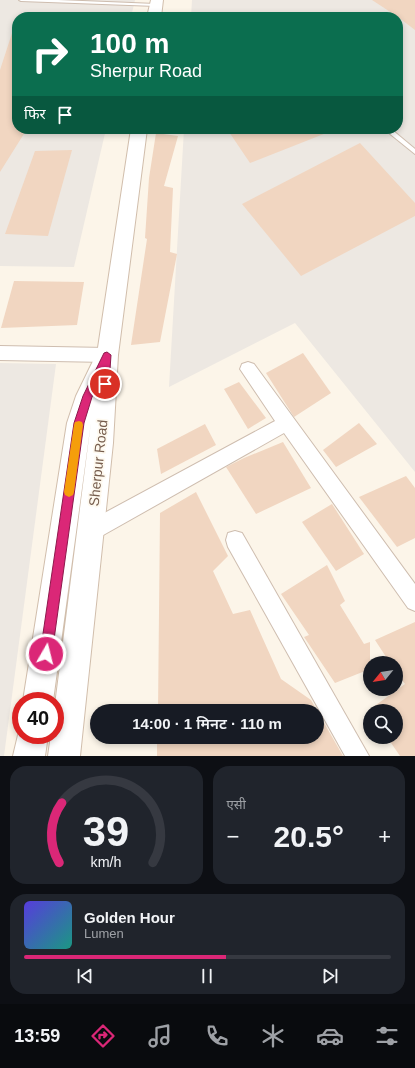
<!DOCTYPE html>
<html lang="hi">
<head>
<meta charset="utf-8">
<style>
  :root { --surface:#171b24; --page:#20242c; --text:#f1f3f6; --muted:#9ea1a6; --line:#363941; --accent:#db2777 }
  body { margin:0; font-family:Arial,"Noto Sans Devanagari",sans-serif; background:var(--page); color:var(--text); height:100vh; display:flex; flex-direction:column; font-size:15px; white-space:nowrap }
  * { box-sizing:border-box; margin:0 }
  p { font-size:13px; color:var(--muted) }
  .icon { flex:none; width:22px; height:22px; fill:none; stroke:currentColor; stroke-width:2; stroke-linecap:round; stroke-linejoin:round }
  .map { position:relative; height:756px; overflow:hidden }
  .side { display:flex; flex-direction:column; gap:10px; padding:10px; background:#0d0f14; flex:1 }
  .side>* { flex:none }
  .hud { position:absolute; left:12px; top:12px; width:391px; height:122px; border-radius:16px; box-shadow:0 2px 6px #0003; background:#0b6e4f; color:#fff; overflow:hidden }
  .needle { width:26px; rotate:240deg }
  .fabs { position:absolute; left:363px; top:656px; display:grid; gap:8px }
  .fabs a { display:grid; place-items:center; width:40px; height:40px; border-radius:50%; background:var(--surface); box-shadow:0 2px 6px #0003; font-size:20px }
  .speed { position:absolute; left:12px; top:692px; display:flex; gap:8px; font-size:20px; font-weight:700; text-align:center }
  .speed>* { display:grid; place-content:center; width:52px; height:52px; border-radius:50%; background:var(--surface); box-shadow:0 2px 6px #0003; line-height:1 }
  .speed .limit { border:6px solid #d22; background:#fff; color:#111 }
  .pin { position:absolute; display:grid; place-items:center; width:34px; height:34px; color:#fff; margin:-17px; border:2px solid #fff; border-radius:50%; box-shadow:0 1px 4px #0007 }
  .me { position:absolute; width:44px; margin:-22px; rotate:8deg; stroke-linejoin:round; filter:drop-shadow(0 0 3px #0008) }
  .turn { display:flex; align-items:center; gap:14px; height:84px; padding:0 12px; font-size:18px }
  .turn .icon { width:52px; height:52px; stroke-width:2.5 }
  .turn b { display:block; font-size:28px; line-height:34px }
  .then { display:flex; align-items:center; height:38px; padding:0 12px; background:#0003; gap:8px; font-size:15px }
  .big { font-size:30px; font-weight:600; line-height:1.1 }
  .side .tile { flex:1; display:flex; flex-direction:column; justify-content:center; gap:6px; min-width:0; padding:0 14px; border-radius:16px; background:var(--page) }
  .side .dial { align-items:center; gap:0 }
  .dial svg { height:104px; overflow:visible; fill:none; stroke:var(--line); stroke-width:7; stroke-linecap:round; text-anchor:middle }
  .dial text { fill:var(--text); stroke:none }
  .song { display:flex; align-items:center; gap:12px }
  .cover { width:48px; height:48px; border-radius:6px; background:linear-gradient(135deg,hsl(250 70% 55%),hsl(170 70% 35%)) }
  .played { height:4px; border-radius:2px; background:linear-gradient(90deg,var(--accent) 55%,var(--line) 55%) }
  .keys { display:flex; justify-content:space-around; direction:ltr }
  .heat { display:flex; justify-content:space-between; align-items:center; font-size:22px; direction:ltr }
  .side .tiles { flex:1; display:grid; gap:10px; grid-template-columns:1fr 1fr }
  .tile:last-child { grid-column:span 2 }
  .trip { position:absolute; left:90px; top:704px; width:234px; height:40px; border-radius:20px; background:var(--surface); box-shadow:0 2px 6px #0003; font-weight:600; line-height:40px; text-align:center }
  .dock { display:flex; height:64px; justify-content:space-around; align-items:center; background:#090b0e; color:var(--muted) }
  .dock .icon { width:28px; height:28px }
  .dock .selected { color:var(--accent) }
  .dock b { font-size:18px; color:var(--text) }
  .map>svg:first-child { display:block }
  .industrial { fill:#ede8e2 }
  .building { fill:#f1d6c1 }
  .lines { fill:none; stroke-linecap:round; stroke-linejoin:round }
  .lane-casing { stroke:#cebdaf; stroke-width:2 }
  .street-casing { stroke:#cebdaf; stroke-width:2 }
  .secondary-casing { stroke:#d1beac; stroke-width:2 }
  .lane { fill:#fff; fill-rule:evenodd }
  .street { fill:#fff; fill-rule:evenodd }
  .secondary { fill:#fff; fill-rule:evenodd }
  .route { fill:#db2777; stroke:#8e194d }
  .slow { fill:#f59e0b }
  .labels { text-anchor:middle; stroke-width:3.5; stroke-linejoin:round; paint-order:stroke }
  .street-label { font-size:14px; fill:#765d4d; stroke:#fef9ef }
</style>
</head>
<body>
<div class="map">
<svg width="415" height="756" viewBox="0 0 415 756">
  <rect width="100%" height="100%" fill="#fcf5e9"/>
  <g class="industrial">
    <path d="M0,0H135L131,17H17V129H106L74,267L0,266Z"/>
    <path d="M192,0H415V472L295,323L169,387L184,129H398V17H191Z"/>
    <path d="M0,363L56,364L4,756H0Z"/>
  </g>
  <g class="building">
    <path d="M372,0H415V30L398,17Z"/>
    <path d="M14,27L17,28V129H27L0,172V70Z"/>
    <path d="M227,129H334V130L250,163Z"/>
    <path d="M156,133L178,136L164,186L173,188L170,252L177,254L160,342L131,345L147,239L145,238L149,178Z"/>
    <path d="M360,143L415,203V216L301,276L242,204Z"/>
    <path d="M72,150L48,236L5,234L35,151Z"/>
    <path d="M14,281L84,282L77,325L1,328Z"/>
    <path d="M303,353L331,393L294,417L266,373Z"/>
    <path d="M239,382L266,418L248,429L224,389Z"/>
    <path d="M359,423L377,444L336,467L323,450Z"/>
    <path d="M205,424L216,445L161,474L157,449Z"/>
    <path d="M283,442L311,488L256,514L226,467L244,458Z"/>
    <path d="M406,476L415,488V538L397,547L359,497Z"/>
    <path d="M196,492L228,556L213,571L233,614L250,610L281,679L311,700L343,756H157V737H317V711H158L160,513Z"/>
    <path d="M332,504L364,554L336,571L302,522Z"/>
    <path d="M327,565L345,601L340,605L364,644L370,642V669L335,683L304,637L309,635L281,594Z"/>
    <path d="M415,622V756H400L387,737H396V711L369,710L405,684L396,672V663H390L375,640Z"/>
  </g>
  <g class="lines">
    <g class="lane-casing">
      <g id="lane">
        <path d="M19,0H58L156,4L158,5L156,6L21,1Z"/>
        <path d="M384,129H391L415,149V154Z"/>
      </g>
    </g>
    <g class="street-casing">
      <g id="street">
        <path d="M0,346L107,348L113,350L115,355L113,360L107,362L0,360Z"/>
        <path d="M248,362L254,364L415,584V611L408,608L284,433L98,538L91,540L84,538L82,531L84,524L275,421L240,369L242,364Z"/>
        <path d="M235,531L242,533L369,756H345L228,547L226,540L228,533Z"/>
      </g>
    </g>
    <g class="secondary-casing">
      <g id="secondary">
        <path d="M151,0H163L161,17H147Z"/>
        <path d="M131,129H147L118,355L113,443L80,756H48L51,735H55V705L91,422L53,701H23L67,423L76,396L93,361H96Z"/>
        <path d="M21,727V735H48L45,756H13L18,735Z"/>
      </g>
    </g>
    <use href="#lane" class="lane"/>
    <use href="#street" class="street"/>
    <use href="#secondary" class="secondary"/>
  </g>
  <path class="route" d="M107,352L111,355L109,384L108,387H101V378L92,397L84,423L52,654L50,658L46,660L41,658L40,654L74,423L83,396L104,353Z"/>
  <path class="slow" d="M79,421L82,422L83,425L74,492L73,495L69,497L65,495L64,492L74,425L75,422Z"/>
  <g class="labels">
    <g class="street-label">
      <text transform="translate(98 463) rotate(-84)" y="5">Sherpur Road</text>
    </g>
  </g>
</svg>
<div class="fabs">
<a><svg class="needle" viewBox="-14 -14 28 28"><path d="M0-13l5 13h-10z" fill="#e53935"/><path d="M0 13l5-13h-10z" fill="#9ea1a6"/></svg></a>
<a><svg class="icon" aria-label="search" viewBox="0 0 24 24"><circle cx="10" cy="10" r="6"/><path d="M15 15l6 6"/></svg></a>
</div>
<div class="speed"><div class="limit">40</div></div>
<div class="pin" style="left:105px;top:384px;background:#d93025"><svg class="icon" aria-label="arrive" viewBox="0 0 24 24"><path d="M6 21V4h12l-3 4 3 4H6"/></svg></div>
<svg class="me" style="left:46px;top:654px" viewBox="-20 -20 40 40"><circle r="17" fill="#db2777" stroke="#fff" stroke-width="3"/><path d="M0-11L8 9 0 5-8 9z" fill="#fff"/></svg>
<div class="trip">14:00 · 1 मिनट · 110 m</div>
<div class="hud">
<div class="turn"><svg class="icon" aria-label="right" viewBox="0 0 24 24"><path d="M7 20v-9h11M14 6l5 5-5 5"/></svg><div><b>100 m</b>Sherpur Road</div></div>
<div class="then">फिर<svg class="icon" aria-label="arrive" viewBox="0 0 24 24"><path d="M6 21V4h12l-3 4 3 4H6"/></svg></div>
</div>
</div>
<section class="side">
<div class="tiles">
<div class="tile dial"><svg viewBox="0 0 100 80">
<path d="M14 69A42 42 0 1 1 86 69"/>
<path d="M14 69A42 42 0 0 1 16 23" stroke="#db2777"/>
<text x="50" y="56" font-size="32" font-weight="700">39</text>
<text x="50" y="72" font-size="11">km/h</text>
</svg></div>
<div class="tile"><p>एसी</p>
<div class="heat"><a>−</a><b class="big">20.5°</b><a>+</a></div>
</div>
<div class="tile">
<div class="song"><i class="cover"></i><div><b>Golden Hour</b><p>Lumen</p></div></div>
<div class="played"></div>
<div class="keys"><svg class="icon" aria-label="previous" viewBox="0 0 24 24"><path d="M18 5L8 12l10 7zM5 5v14"/></svg><svg class="icon" aria-label="pause" viewBox="0 0 24 24"><path d="M8 5v14M16 5v14"/></svg><svg class="icon" aria-label="next" viewBox="0 0 24 24"><path d="M6 5l10 7-10 7zM19 5v14"/></svg></div>
</div>
</div>
</section>
<nav class="dock">
<b>13:59</b>
<svg class="icon selected" aria-label="directions" viewBox="0 0 24 24"><path d="M12 3l9 9-9 9-9-9zM9 14v-3h6M13 9l2 2-2 2"/></svg>
<svg class="icon" aria-label="music" viewBox="0 0 24 24"><path d="M9 18V5l10-2v13"/><circle cx="6" cy="18" r="3"/><circle cx="16" cy="16" r="3"/></svg>
<svg class="icon" aria-label="phone" viewBox="0 0 24 24"><path d="M5 4h4l2 5-3 2q2 4 5 5l2-3 5 2v4C11 20 4 13 5 4z"/></svg>
<svg class="icon" aria-label="climate" viewBox="0 0 24 24"><path d="M12 3v18M4 7l16 10M4 17L20 7"/></svg>
<svg class="icon" aria-label="car" viewBox="0 0 24 24"><path d="M5 17H2v-5l4-1 3-4h7l3 4 3 1v5h-3M9 17h6M6 11h13"/><circle cx="7" cy="17" r="2"/><circle cx="17" cy="17" r="2"/></svg>
<svg class="icon" aria-label="filters" viewBox="0 0 24 24"><path d="M4 7h16M4 17h16"/><circle cx="9" cy="7" r="2"/><circle cx="15" cy="17" r="2"/></svg>
</nav>
</body>
</html>
